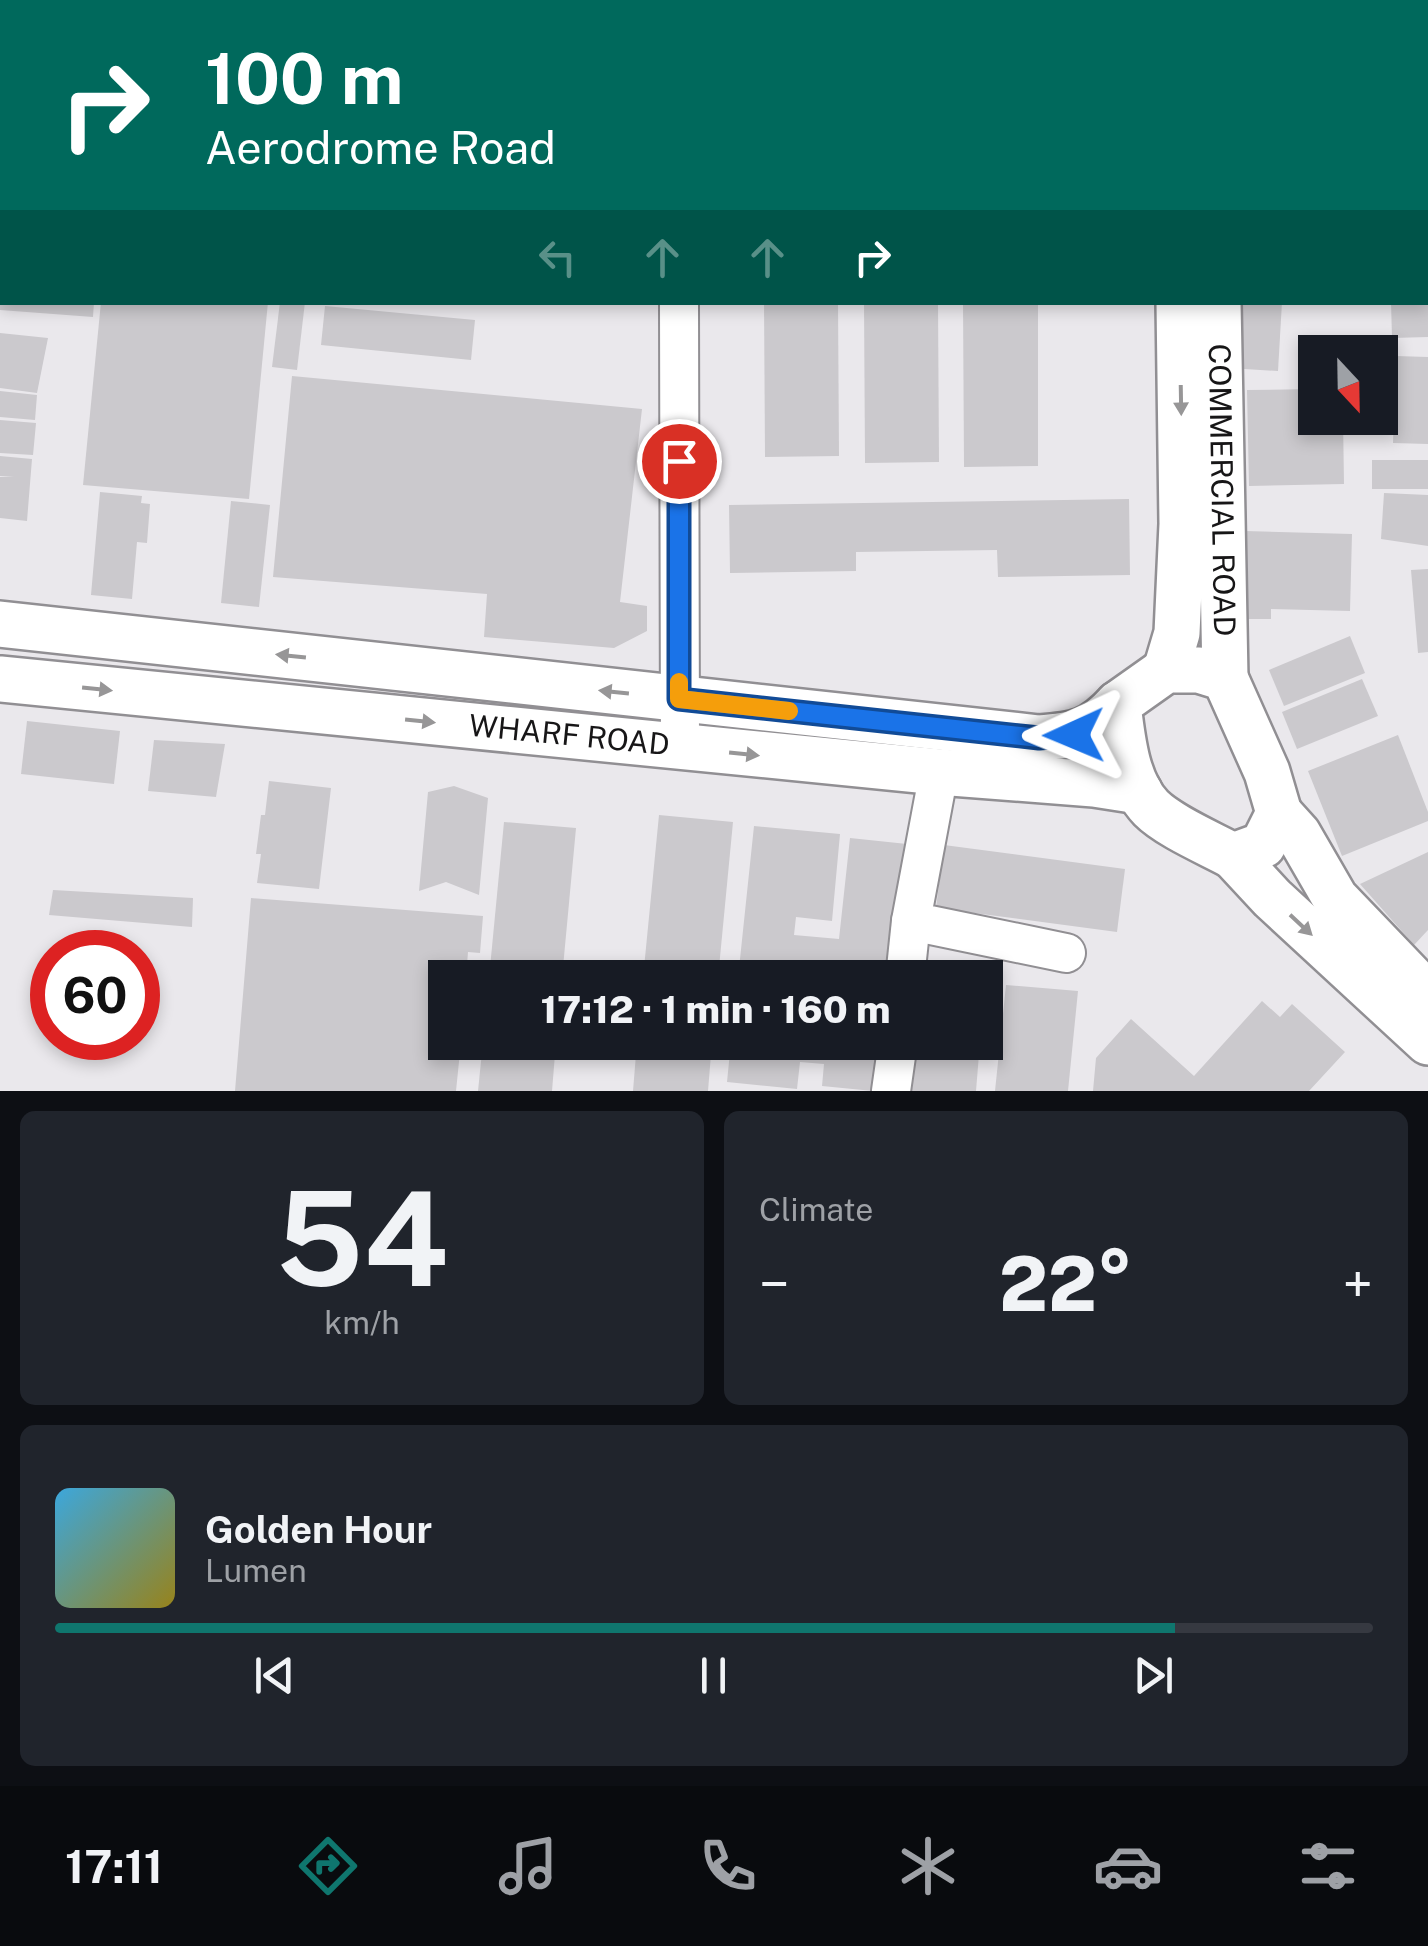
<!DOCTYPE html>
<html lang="en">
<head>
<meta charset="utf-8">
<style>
  :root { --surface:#171b24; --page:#20242c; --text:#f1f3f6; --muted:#9ea1a6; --line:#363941; --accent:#0f766e }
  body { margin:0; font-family:"Public Sans",sans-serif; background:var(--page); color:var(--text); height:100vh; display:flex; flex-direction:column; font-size:38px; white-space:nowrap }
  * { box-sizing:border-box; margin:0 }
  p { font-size:32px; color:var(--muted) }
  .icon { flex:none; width:55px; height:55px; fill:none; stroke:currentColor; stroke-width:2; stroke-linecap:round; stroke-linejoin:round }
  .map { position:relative; height:1091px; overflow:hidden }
  .side { display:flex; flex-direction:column; gap:20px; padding:20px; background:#0d0f14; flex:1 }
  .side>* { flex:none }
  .top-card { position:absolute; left:0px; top:0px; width:1430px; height:305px; box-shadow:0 5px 15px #0003; background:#00695c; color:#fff; overflow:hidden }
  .needle { width:65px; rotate:158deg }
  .buttons { position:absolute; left:1298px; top:335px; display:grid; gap:20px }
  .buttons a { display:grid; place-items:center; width:100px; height:100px; border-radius:0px; background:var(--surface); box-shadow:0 5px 15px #0003; font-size:50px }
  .speed { position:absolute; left:30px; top:930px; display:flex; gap:20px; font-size:50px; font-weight:700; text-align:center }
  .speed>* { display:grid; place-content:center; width:130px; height:130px; border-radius:50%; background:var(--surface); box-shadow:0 5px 15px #0003; line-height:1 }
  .speed .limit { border:15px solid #d22; background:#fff; color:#111 }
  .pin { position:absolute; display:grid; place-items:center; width:85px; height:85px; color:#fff; margin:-42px; border:5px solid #fff; border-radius:50%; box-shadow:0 2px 10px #0007 }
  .me { position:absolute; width:110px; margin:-55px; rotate:269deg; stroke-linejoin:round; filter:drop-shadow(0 0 8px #0008) }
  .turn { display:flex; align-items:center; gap:35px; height:210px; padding:0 40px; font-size:45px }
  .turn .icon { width:130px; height:130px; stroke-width:2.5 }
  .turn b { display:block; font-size:70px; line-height:85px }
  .lanes { display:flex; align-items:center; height:95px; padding:0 40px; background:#0003; justify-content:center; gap:50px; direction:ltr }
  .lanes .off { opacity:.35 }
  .big { font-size:75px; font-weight:800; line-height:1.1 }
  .side .tile { flex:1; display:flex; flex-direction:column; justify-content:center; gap:15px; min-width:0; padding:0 35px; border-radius:15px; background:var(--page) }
  .side .dial { align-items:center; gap:0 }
  .dial b { font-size:130px; line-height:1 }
  .song { display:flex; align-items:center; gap:30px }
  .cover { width:120px; height:120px; border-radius:15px; background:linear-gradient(135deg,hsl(200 70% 55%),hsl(50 70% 35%)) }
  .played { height:10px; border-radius:5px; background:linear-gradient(90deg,var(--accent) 85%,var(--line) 85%) }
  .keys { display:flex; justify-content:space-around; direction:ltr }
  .heat { display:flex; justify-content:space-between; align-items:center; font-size:55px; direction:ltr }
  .side .tiles { flex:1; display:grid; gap:20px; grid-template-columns:1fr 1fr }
  .tile:last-child { grid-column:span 2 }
  .trip { position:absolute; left:428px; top:960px; width:575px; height:100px; border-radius:0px; background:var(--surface); box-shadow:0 5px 15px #0003; font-weight:800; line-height:100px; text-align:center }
  .menu { display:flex; height:160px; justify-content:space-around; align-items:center; background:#090b0e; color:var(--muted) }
  .menu .icon { width:70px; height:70px }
  .menu .selected { color:var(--accent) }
  .menu b { font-size:45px; color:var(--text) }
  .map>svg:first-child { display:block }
  .building { fill:#cbc9cd }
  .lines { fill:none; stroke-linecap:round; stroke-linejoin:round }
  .minor-casing { stroke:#918f93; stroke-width:42 }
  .major-casing { stroke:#918f93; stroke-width:50 }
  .minor { stroke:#fff; stroke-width:38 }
  .major { stroke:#fff; stroke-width:45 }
  .oneway { fill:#979697 }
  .route-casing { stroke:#114b97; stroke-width:25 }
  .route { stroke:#1a73e8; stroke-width:18 }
  .slow { stroke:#f59e0b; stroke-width:18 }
  .labels { text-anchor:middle; stroke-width:10; stroke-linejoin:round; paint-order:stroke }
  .street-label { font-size:30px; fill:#171617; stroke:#fff }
</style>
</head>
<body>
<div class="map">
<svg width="1428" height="1091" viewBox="0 0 1428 1091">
  <rect width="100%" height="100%" fill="#eae8ec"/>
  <g class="building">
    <path d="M0,302H94L93,317L0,310Z"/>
    <path d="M101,302H268L249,499L83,485Z"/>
    <path d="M280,302H305L297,370L272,367Z"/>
    <path d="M764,302H838L839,456L765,457Z"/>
    <path d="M864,302H938L939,462L865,463Z"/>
    <path d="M963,302H1038V466L964,467Z"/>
    <path d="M1233,302H1282L1278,371L1229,368Z"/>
    <path d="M1391,302H1428V337L1392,338Z"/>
    <path d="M325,306L475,320L471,360L321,345Z"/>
    <path d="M0,333L48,338L37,393L0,388Z"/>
    <path d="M1396,356L1428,357V444L1393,443Z"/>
    <path d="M292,376L642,409L620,602L647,606V631L614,648L484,637L487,594L273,577Z"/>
    <path d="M1315,389V418H1343L1344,484L1249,486L1247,390Z"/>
    <path d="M0,391L37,395L35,420L0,417Z"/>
    <path d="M0,420L36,423L33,455L0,453Z"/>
    <path d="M0,456L32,459L27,521L0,518V477H14L0,476Z"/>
    <rect x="1372" y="460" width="56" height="29"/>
    <path d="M100,492L142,496L141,503L150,504L147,543L137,542L132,599L91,595Z"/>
    <path d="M1384,493L1428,495V546L1381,539Z"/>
    <path d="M1129,499L1130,575L998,577L997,550L856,552V571L730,573L729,505Z"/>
    <path d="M231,501L270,505L259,607L221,603Z"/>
    <path d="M1245,531L1352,534L1350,611L1271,609V619H1243Z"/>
    <path d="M1428,569V652L1418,653L1411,570Z"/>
    <path d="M1350,636L1365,673L1284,706L1269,670Z"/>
    <path d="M1362,679L1378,716L1297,749L1282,712Z"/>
    <path d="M27,721L120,731L114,784L21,774Z"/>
    <path d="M1398,735L1428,812V821L1342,856L1308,771Z"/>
    <path d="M154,740L225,744L216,797L148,791Z"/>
    <path d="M269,781L331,788L319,889L257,883L261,854H256L261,815H265Z"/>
    <path d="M454,786L488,798L479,895L446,882L419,891L428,792Z"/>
    <path d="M659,815L733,822L718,978H643Z"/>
    <path d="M504,822L576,828L562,978H489Z"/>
    <path d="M754,826L840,834L832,921L796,917L794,935L839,939L850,838L907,844L893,978H738Z"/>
    <path d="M944,845L1125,869L1117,932L936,908Z"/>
    <path d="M1428,852V930L1414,945L1360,884Z"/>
    <path d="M53,890L193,898L192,927L49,915Z"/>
    <path d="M251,898L483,916L480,953L468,952L466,978H445V1042H461L456,1091H235Z"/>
    <path d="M913,963L988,970L987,978H912Z"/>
    <path d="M1006,985L1078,991L1068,1091H995Z"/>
    <path d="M1262,1001L1280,1017L1292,1004L1345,1052L1309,1091H1093L1096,1058L1131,1019L1194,1076Z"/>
    <path d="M483,1042H556L552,1091H478Z"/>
    <path d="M637,1042H712L708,1091H633Z"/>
    <path d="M731,1042H886L873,1091L822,1086L824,1064L800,1062L797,1089L727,1082Z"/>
    <path d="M906,1042H980L976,1091H901Z"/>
  </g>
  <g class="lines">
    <g class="minor-casing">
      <g id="minor">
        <path d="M679,2V0"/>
        <path d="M1335,2L1388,0"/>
        <path d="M679,302L680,747"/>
        <path d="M939,772L911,921L1066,953"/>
        <path d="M905,978L911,921"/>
        <path d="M891,1091L898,1042"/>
      </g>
    </g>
    <g class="major-casing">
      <g id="major">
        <path d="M1175,0V2"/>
        <path d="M1216,2V0"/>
        <path id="s1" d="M1218,302L1225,678"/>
        <path d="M0,624L1039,738C1077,735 1091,733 1118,704"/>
        <path d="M1166,670H1199L1225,678L1267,772L1279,813L1263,845L1233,856C1209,843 1169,826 1151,808C1126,782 1122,738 1118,704Z"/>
        <path d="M1166,670L1177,633L1182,524L1179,302"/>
        <path id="s2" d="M0,679L939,772L1094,784L1139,791"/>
        <path d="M1279,813L1298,834L1335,898L1428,995"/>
        <path d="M1233,856L1272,898L1428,1042"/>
      </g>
    </g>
    <use href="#minor" class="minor"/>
    <use href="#major" class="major"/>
  </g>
  <defs><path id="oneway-solid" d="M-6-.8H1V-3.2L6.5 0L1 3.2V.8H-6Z" transform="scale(2.5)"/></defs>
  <g class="oneway">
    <use href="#oneway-solid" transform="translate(1181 400) rotate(89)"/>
    <use href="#oneway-solid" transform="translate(291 656) rotate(-174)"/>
    <use href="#oneway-solid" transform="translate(97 689) rotate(6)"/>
    <use href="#oneway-solid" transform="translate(614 692) rotate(-174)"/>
    <use href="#oneway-solid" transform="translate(420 721) rotate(6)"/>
    <use href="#oneway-solid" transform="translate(744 754) rotate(6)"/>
    <use href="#oneway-solid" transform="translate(1301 925) rotate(43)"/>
  </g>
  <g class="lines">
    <g class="route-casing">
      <path id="route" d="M679,461V699L1039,738L1074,735"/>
    </g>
    <use href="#route" class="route"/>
    <path class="slow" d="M679,682V699L789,711"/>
  </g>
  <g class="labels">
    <g class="street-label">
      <text dy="10" stroke="none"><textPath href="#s1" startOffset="188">COMMERCIAL ROAD</textPath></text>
      <text dy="10" stroke="none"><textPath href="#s2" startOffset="572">WHARF ROAD</textPath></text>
    </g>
  </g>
</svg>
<div class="buttons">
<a><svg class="needle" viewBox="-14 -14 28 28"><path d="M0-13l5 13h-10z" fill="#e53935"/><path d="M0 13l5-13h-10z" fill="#9ea1a6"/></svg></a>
</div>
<div class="speed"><div class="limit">60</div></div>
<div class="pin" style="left:679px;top:461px;background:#d93025"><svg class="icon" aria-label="arrive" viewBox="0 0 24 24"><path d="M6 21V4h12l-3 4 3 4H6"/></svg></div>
<svg class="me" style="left:1074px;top:735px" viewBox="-20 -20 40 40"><path d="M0-17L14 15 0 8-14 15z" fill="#1a73e8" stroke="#fff" stroke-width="4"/></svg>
<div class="trip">17:12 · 1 min · 160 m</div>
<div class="top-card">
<div class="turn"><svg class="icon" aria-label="right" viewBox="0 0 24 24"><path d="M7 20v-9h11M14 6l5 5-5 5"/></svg><div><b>100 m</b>Aerodrome Road</div></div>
<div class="lanes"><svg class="icon off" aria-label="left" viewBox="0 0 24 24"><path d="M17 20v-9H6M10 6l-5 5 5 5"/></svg><svg class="icon off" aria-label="ahead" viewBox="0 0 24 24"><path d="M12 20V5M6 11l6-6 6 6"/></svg><svg class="icon off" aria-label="ahead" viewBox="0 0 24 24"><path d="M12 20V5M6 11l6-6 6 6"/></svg><svg class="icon" aria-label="right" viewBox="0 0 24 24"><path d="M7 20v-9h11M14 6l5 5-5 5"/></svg></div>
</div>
</div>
<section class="side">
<div class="tiles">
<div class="tile dial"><b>54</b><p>km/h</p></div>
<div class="tile"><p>Climate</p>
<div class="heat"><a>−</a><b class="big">22°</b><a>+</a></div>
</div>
<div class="tile">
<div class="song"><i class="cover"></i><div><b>Golden Hour</b><p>Lumen</p></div></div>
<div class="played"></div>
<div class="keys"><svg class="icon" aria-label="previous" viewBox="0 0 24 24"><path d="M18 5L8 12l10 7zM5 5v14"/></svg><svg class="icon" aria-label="pause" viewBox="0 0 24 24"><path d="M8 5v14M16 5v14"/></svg><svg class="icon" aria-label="next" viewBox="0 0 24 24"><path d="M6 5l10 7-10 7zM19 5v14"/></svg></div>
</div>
</div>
</section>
<nav class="menu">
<b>17:11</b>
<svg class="icon selected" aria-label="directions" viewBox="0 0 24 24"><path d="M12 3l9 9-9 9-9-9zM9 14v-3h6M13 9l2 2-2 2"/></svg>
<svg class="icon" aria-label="music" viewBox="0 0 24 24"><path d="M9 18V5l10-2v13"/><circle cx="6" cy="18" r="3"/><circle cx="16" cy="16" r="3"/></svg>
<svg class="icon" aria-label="phone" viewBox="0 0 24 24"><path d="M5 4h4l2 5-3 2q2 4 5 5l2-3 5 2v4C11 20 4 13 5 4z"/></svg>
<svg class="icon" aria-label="climate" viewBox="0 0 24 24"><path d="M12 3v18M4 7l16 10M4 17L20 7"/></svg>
<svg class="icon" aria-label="car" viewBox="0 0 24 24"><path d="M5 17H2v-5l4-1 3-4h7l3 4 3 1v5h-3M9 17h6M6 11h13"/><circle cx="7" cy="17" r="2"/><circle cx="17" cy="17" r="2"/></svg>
<svg class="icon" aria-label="filters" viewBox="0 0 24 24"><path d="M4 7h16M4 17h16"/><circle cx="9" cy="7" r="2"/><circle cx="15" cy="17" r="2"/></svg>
</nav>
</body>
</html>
